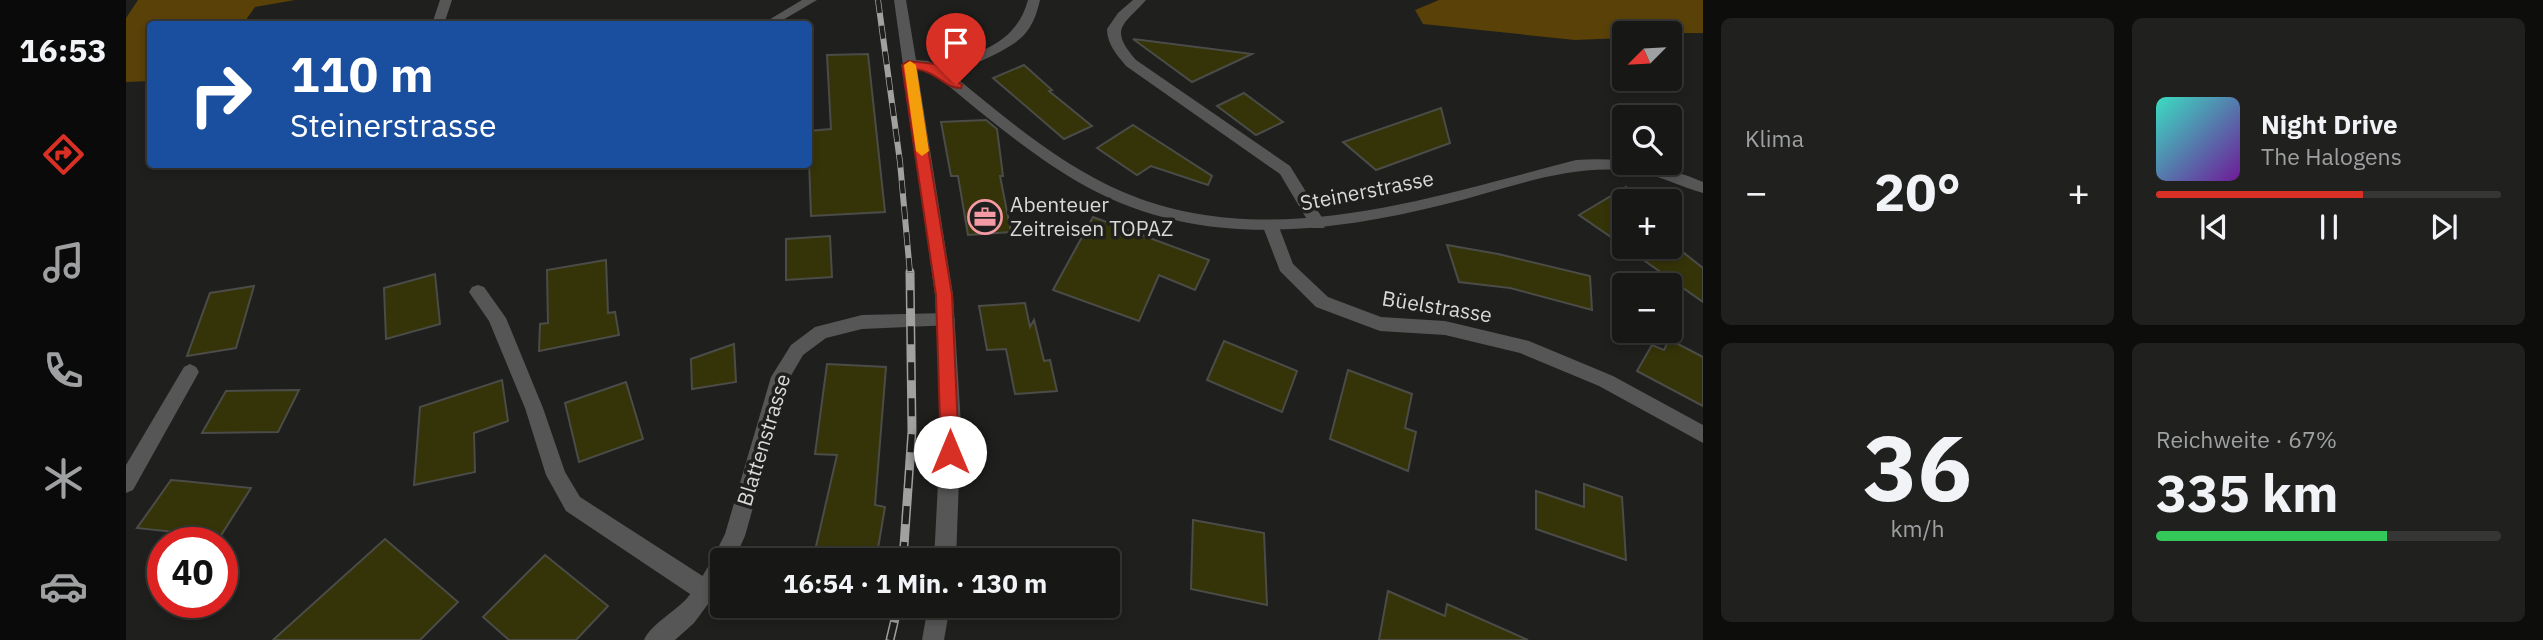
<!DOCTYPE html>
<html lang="de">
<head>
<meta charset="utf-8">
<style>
  :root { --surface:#171816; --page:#20211f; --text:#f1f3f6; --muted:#9ea0a1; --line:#363735; --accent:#d93025 }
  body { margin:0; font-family:"IBM Plex Sans",sans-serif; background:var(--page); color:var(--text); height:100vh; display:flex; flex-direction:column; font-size:26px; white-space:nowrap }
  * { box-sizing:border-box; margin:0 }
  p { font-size:23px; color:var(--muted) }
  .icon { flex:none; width:38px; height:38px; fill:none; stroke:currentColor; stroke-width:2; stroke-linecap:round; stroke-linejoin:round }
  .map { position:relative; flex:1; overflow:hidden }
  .side { display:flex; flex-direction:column; gap:18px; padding:18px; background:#0d0d0c; width:840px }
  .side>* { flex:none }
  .top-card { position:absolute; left:21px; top:21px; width:665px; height:147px; border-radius:7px; box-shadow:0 4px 10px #0003,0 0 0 2px var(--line); background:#1a4fa0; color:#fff; overflow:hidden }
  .needle { width:46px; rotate:246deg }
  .fabs { position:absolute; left:1486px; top:21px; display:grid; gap:14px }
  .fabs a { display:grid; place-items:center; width:70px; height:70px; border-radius:7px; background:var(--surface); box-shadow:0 4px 10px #0003,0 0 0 2px var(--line); font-size:35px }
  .speed { position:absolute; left:21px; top:527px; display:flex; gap:14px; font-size:35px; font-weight:700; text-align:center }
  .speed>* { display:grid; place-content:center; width:91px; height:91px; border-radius:50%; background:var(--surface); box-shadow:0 4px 10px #0003,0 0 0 2px var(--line); line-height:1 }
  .speed .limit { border:10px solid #d22; background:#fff; color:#111 }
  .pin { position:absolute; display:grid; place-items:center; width:60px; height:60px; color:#fff; margin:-72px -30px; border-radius:50% 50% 50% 0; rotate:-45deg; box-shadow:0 0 7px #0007 }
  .pin .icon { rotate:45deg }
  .me { position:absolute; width:77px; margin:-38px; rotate:0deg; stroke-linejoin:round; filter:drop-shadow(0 0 5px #0008) }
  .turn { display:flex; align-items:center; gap:24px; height:147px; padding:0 28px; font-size:32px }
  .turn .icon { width:91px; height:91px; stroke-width:2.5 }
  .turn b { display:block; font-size:49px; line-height:60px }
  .big { font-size:52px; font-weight:700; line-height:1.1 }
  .side .widget { flex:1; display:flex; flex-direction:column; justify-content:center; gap:10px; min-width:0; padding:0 24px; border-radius:10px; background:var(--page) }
  .side .dial { align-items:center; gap:0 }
  .dial b { font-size:91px; line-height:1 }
  .song { display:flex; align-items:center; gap:21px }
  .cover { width:84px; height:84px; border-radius:10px; background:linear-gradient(135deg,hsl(170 70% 55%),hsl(280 70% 35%)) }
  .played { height:7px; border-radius:4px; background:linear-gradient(90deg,var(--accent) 60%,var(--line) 60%) }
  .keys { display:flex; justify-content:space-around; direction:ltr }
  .heat { display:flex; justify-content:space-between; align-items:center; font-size:38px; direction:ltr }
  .charge { height:10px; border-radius:5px; background:linear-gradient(90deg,#34c759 67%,var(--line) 0) }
  .side .tiles { flex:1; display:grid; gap:18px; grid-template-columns:repeat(2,1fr) }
  .trip { position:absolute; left:584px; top:548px; width:410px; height:70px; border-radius:7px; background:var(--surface); box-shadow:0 4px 10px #0003,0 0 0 2px var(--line); font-weight:700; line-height:70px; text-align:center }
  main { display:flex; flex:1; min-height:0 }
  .dock { display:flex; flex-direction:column; width:126px; justify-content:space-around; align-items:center; background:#090a09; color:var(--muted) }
  .dock .icon { width:49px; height:49px }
  .dock .active { color:var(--accent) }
  .dock b { font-size:32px; color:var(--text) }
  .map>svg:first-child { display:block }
  .forest { fill:#594108 }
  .building { fill:#353308; stroke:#4b4b48; stroke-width:2 }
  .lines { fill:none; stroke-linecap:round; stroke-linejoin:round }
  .service { fill:#555655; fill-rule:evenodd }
  .minor { fill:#555655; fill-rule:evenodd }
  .tertiary { fill:#555655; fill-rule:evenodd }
  .rail-far1-casing { stroke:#a1a2a0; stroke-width:6 }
  .rail-casing { stroke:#a1a2a0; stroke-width:9 }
  .rail-far1 { stroke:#1f201d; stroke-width:4.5; stroke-dasharray:13; stroke-linecap:butt }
  .rail { stroke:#1f201d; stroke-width:6; stroke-dasharray:18; stroke-linecap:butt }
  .route { fill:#d93025; stroke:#8d1f18; stroke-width:2 }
  .slow { fill:#f59e0b }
  .labels { text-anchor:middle; stroke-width:7; stroke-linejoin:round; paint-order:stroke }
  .street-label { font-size:21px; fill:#d9dad8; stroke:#1f201d }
  .poi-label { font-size:21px; fill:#d9dad8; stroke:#1f201d; text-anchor:start }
</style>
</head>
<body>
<main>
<nav class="dock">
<b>16:53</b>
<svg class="icon active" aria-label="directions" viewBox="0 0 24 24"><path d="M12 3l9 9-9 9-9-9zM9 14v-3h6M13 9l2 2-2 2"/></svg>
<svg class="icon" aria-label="music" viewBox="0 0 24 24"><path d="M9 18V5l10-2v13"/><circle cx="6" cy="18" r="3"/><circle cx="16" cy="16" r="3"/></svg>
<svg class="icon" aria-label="phone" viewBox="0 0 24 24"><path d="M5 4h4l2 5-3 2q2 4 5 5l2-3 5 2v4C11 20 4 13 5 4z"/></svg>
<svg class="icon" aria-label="climate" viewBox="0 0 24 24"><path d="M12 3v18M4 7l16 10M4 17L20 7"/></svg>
<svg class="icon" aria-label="car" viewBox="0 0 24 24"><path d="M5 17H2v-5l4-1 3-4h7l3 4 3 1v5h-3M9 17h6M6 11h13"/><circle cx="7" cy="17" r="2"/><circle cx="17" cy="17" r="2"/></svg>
</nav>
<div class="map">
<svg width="1577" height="640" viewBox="0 0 1577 640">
  <rect width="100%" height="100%" fill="#1f201d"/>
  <g class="forest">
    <path d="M12,0H169L129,7L117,24H24V81L0,82V18Z"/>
    <path d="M1313,0H1577V33H1498V38L1449,40L1297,24L1289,10Z"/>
  </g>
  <g class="building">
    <path d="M1007,39L1126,54L1066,82Z"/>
    <path d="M742,54L759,212L685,216L682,131L705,129L701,55Z"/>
    <path d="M898,65L926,90L923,91L966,126L938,139L867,78Z"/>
    <path d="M1118,93L1157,122L1130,135L1091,106Z"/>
    <path d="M1315,108L1324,143L1250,170L1217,142Z"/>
    <path d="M860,120L871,129L877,176H874L885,232L842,235L832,176H825L815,122Z"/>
    <path d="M1007,125L1086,176L1082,185L1025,166L1011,175L971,148Z"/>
    <path d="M1500,187L1523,201H1498V246L1453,215Z"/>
    <path d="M967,217L1083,260L1069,290L1033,275L1013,321L927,290Z"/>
    <path d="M704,236L706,277L660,280V239Z"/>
    <path d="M1544,242L1577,268V302L1499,247H1544Z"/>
    <path d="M1321,245L1372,254L1464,276L1466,310L1384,288L1333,282Z"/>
    <path d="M480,260L482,313L489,312L493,335L413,351L414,324L422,323L421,270Z"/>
    <path d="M309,274L314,324L260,339L258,288Z"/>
    <path d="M128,286L110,348L61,356L84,293Z"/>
    <path d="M899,303L904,327L908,320L918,361L924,360L931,391L889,394L880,349L861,350L853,306Z"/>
    <path d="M1098,341L1171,371L1156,412L1081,380Z"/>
    <path d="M608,344L610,382L566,389L565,359Z"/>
    <path d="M1541,344H1552L1577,357V406L1511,371L1526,345L1538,350Z"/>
    <path d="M701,364L760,367L749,505L759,507L750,560H724L688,555L711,455L689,454Z"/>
    <path d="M1222,370L1286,394L1279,428L1290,432L1282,471L1204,439Z"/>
    <path d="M376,380L382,421L348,433L349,472L288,485L294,407Z"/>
    <path d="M500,382L517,439L453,462L439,403Z"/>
    <path d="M173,390L152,432L76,433L100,391Z"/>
    <path d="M45,480L57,481L125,488L94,537L11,528Z"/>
    <path d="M1458,484L1496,497L1500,560L1410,529V491L1458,507Z"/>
    <path d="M1067,520L1138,533L1141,605L1065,589Z"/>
    <path d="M259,539L332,602L294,640H147Z"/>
    <path d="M419,555L482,606L450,640H383L357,617Z"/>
    <path d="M1262,591L1319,616L1321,604L1402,640H1253Z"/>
  </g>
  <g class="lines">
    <g class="service">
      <path d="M1007,0H1020C998,25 982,28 1010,60L1164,166L1200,224L1198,228H1186L1154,174L1000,66C991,55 981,44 981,29L992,13Z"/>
      <path d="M352,285L358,287L380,318L417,408L439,472L454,497L589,584L592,592L589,600L581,603L573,600L440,511L420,475L399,408L363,321L343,292L346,287Z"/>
      <path d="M64,364L70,367L73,372L7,490L0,493V465L58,367Z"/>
    </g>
    <g class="minor">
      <path d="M314,0H326L318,24H306Z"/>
      <path d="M676,0H691L650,24H636Z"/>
      <path d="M902,0H914C911,13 907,25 898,35C886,49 826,77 808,74V68C849,53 889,47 902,0Z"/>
      <path d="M1145,221L1153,227L1167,264L1202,297L1255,317L1319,321L1403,341L1487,376L1577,425V443L1473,386L1394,353L1319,335L1254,331L1190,307L1154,271L1137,227Z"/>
      <path d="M820,313L826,315L829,320L826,325L736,329L700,338L677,355L663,379L619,536L608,560H597V583L591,592L568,623L549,640H518C524,625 550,611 562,597C577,578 588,556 599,534L645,377L665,345L689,327L736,315Z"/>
    </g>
    <g class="tertiary">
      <path d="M768,0H780L790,60L802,61L818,68C874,113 930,163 997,192C1143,254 1305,197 1450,160C1495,157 1534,164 1577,182V193C1555,187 1535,176 1512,172C1445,161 1380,190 1316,205C1198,234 1072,248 961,187C905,156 857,114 808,74L791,68L827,295L835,425L830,560H808L815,425L809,295Z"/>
      <path d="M802,606H824L818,640H796Z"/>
    </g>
    <g class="rail-far1-casing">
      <path id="rail-far1" d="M752,0L774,162L784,273"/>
    </g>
    <g class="rail-casing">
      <g id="rail">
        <path d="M777,560L786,431L784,272"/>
        <path d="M764,640L772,606"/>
      </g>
    </g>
    <use href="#rail-far1" class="rail-far1"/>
    <use href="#rail" class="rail"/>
  </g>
  <path class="route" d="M782,61L809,64L836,85L835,88C819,89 811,71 789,69L826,295L833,452L830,457L824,460L818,457L815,452L810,295L776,65Z"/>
  <path class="slow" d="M784,61L790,65L803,151L796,156L790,151L778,65Z"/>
  <defs>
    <g id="office-ring" transform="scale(1.75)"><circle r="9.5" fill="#1f201d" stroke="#f49aa4" stroke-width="1.5"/><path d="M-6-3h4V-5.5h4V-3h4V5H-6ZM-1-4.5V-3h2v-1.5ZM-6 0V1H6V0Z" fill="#f49aa4"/></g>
  </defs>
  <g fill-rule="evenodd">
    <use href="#office-ring" x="859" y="217"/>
  </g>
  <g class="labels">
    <g class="street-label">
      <text transform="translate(1241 191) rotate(-11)" y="7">Steinerstrasse</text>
      <text transform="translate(1311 307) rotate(9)" y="7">Büelstrasse</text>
      <text transform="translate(638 440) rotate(-73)" y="7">Blattenstrasse</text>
    </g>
    <g class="poi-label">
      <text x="884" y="212">Abenteuer<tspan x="884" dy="24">Zeitreisen TOPAZ</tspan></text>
    </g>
  </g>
</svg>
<div class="fabs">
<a><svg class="needle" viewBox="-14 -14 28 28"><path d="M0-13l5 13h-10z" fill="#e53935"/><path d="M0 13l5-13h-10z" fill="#9ea0a1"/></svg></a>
<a><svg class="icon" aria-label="search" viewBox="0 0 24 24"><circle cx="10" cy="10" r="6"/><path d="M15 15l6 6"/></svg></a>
<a>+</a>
<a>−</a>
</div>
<div class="speed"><div class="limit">40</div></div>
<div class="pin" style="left:830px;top:85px;background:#d93025"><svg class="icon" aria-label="arrive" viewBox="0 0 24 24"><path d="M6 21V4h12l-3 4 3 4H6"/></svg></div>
<svg class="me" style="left:824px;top:452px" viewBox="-20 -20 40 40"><circle r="19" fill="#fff"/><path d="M0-13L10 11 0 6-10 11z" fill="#d93025"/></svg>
<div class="trip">16:54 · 1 Min. · 130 m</div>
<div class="top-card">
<div class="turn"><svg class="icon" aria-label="right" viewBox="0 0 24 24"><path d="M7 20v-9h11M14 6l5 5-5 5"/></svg><div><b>110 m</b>Steinerstrasse</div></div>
</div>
</div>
<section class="side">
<div class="tiles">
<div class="widget"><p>Klima</p>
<div class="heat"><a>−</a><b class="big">20°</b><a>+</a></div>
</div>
<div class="widget">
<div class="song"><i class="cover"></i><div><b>Night Drive</b><p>The Halogens</p></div></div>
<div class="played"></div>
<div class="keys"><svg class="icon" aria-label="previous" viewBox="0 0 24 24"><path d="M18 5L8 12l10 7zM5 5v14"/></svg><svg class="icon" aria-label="pause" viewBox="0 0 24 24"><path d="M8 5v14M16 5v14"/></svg><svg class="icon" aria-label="next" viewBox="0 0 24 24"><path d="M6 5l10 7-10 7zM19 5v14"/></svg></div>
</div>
<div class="widget dial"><b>36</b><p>km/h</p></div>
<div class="widget"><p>Reichweite · 67%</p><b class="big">335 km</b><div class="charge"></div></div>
</div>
</section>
</main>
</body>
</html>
